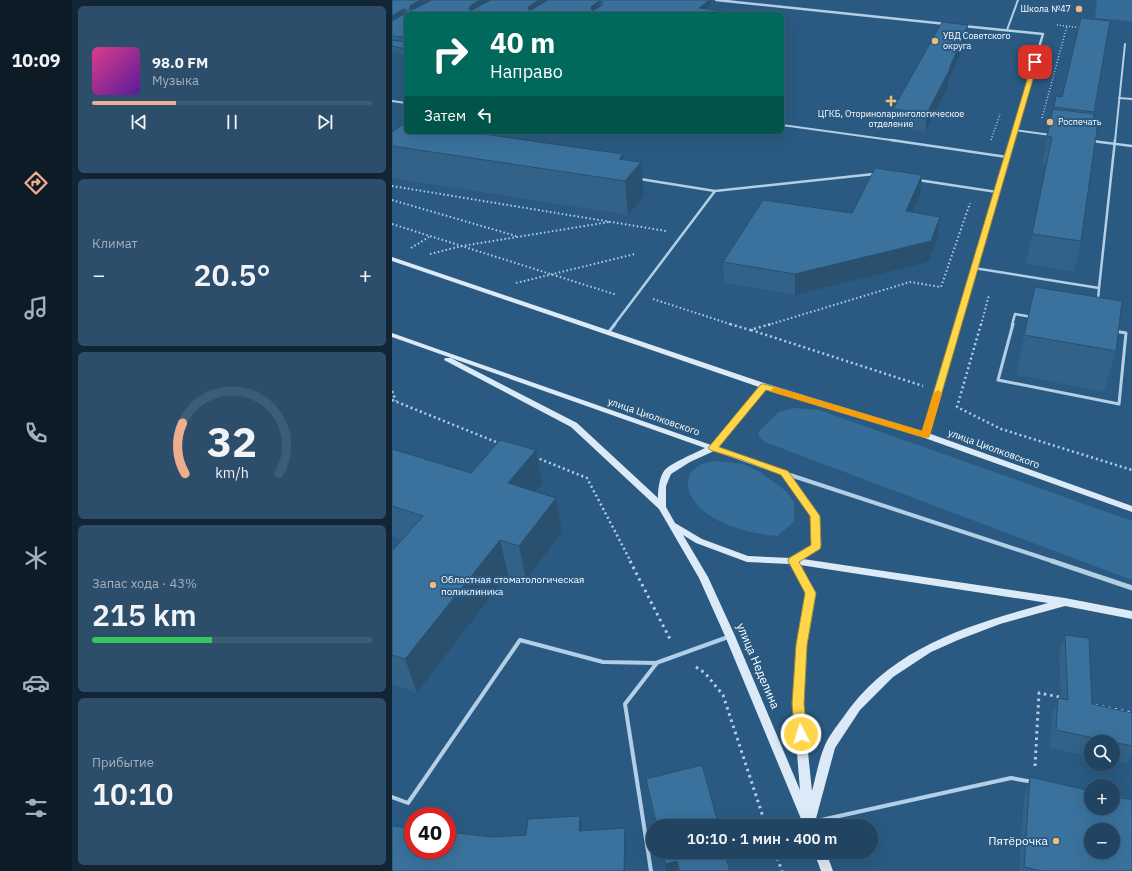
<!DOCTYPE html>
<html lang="ru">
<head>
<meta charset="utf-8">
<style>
  :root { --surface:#204461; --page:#2d4e6a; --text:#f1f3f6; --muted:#a2b0bd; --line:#3d5c76; --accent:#eead8d }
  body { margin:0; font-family:"IBM Plex Sans",sans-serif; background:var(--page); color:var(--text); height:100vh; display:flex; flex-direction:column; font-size:15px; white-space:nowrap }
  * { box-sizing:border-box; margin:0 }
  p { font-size:13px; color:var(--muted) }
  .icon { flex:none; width:22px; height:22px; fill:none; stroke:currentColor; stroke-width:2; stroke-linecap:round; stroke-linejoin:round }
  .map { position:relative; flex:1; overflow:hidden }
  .sheet { display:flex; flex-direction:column; gap:6px; padding:6px; background:#122535; width:320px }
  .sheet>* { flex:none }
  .top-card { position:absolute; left:12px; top:12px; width:380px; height:122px; border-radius:6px; box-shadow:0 4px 16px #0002,0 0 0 1px var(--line); background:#00695c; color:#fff; overflow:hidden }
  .controls { position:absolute; left:692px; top:735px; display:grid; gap:8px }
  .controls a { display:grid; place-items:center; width:36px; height:36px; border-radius:50%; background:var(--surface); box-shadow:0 4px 16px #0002,0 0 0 1px var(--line); font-size:20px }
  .speed { position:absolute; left:12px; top:807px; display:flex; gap:8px; font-size:20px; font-weight:700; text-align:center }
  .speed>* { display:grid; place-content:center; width:52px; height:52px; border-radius:50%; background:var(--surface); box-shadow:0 4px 16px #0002,0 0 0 1px var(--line); line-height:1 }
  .speed .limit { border:6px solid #d22; background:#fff; color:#111 }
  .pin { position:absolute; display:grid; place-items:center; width:34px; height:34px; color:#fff; margin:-17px; border-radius:8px; box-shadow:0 2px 6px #0006 }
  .me { position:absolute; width:44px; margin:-22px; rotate:355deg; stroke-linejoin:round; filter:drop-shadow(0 0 3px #0008) }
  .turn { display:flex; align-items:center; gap:14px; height:84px; padding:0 20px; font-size:18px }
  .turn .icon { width:52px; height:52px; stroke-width:2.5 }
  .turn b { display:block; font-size:28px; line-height:34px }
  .then { display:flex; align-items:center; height:38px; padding:0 20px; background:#0003; gap:8px; font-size:15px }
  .big { font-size:30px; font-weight:600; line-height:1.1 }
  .sheet .widget { flex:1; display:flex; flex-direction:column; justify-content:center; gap:6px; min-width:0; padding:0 14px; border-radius:6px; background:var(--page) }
  .sheet .dial { align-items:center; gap:0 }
  .dial svg { height:104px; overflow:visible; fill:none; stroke:var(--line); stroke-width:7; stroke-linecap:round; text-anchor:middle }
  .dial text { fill:var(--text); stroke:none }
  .song { display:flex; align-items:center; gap:12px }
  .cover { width:48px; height:48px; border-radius:6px; background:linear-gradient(135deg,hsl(330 70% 55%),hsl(270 70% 35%)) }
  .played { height:4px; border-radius:2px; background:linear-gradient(90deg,var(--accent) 30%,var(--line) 30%) }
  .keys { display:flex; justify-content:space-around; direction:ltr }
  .heat { display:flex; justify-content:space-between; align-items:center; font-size:22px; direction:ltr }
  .charge { height:6px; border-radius:3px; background:linear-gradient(90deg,#34c759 43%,var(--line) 0) }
  .trip { position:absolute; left:254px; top:819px; width:232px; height:40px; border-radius:20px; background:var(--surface); box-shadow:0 4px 16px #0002,0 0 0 1px var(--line); font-weight:600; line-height:40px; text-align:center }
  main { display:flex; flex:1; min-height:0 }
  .dock { display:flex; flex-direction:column; width:72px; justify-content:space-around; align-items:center; background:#0d1b27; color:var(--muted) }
  .dock .icon { width:28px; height:28px }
  .dock .active { color:var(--accent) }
  .dock b { font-size:18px; color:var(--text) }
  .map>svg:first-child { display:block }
  .green { fill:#356d98 }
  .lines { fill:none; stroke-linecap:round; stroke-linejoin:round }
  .path-far3 { stroke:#b2cfe6; stroke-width:1.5; stroke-dasharray:1 2; stroke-linecap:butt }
  .path-far2 { stroke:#b2cfe6; stroke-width:2; stroke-dasharray:1.5 2.5; stroke-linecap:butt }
  .path-far1 { stroke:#b2cfe6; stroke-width:2.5; stroke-dasharray:2 3; stroke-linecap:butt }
  .path { stroke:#b2cfe6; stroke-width:3; stroke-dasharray:2.5 4; stroke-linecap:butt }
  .lane-far3 { stroke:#b2cfe6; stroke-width:2 }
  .lane-far2 { stroke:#b2cfe6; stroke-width:2.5 }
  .lane-far1 { stroke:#b2cfe6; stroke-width:3 }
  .lane { stroke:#b2cfe6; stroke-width:4 }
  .street-far3 { stroke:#b2cfe6; stroke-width:2.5 }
  .street-far2 { stroke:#b2cfe6; stroke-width:3 }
  .street-far1 { stroke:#b2cfe6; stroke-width:4 }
  .street { stroke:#b2cfe6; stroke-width:5 }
  .secondary { fill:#dbeaf6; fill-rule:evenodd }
  .wall { fill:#326287 }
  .shaded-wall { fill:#29506e }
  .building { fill:#3a729d; stroke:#29506e; fill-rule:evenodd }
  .route { fill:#ffd54a; stroke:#a68a30 }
  .slow { fill:#f59e0b }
  .poi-dot { fill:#ecbe7a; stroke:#2a5a81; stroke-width:1.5 }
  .labels { text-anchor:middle; stroke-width:4; stroke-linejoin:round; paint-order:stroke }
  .far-poi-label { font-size:9px; fill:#fff; stroke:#2a5a81; text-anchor:start }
  .street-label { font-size:10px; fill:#fff; stroke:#2a5a81 }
  .poi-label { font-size:10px; fill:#fff; stroke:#2a5a81; text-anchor:start }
  .near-street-label { font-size:12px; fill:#fff; stroke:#2a5a81 }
  .near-poi-label { font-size:12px; fill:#fff; stroke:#2a5a81; text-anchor:end }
</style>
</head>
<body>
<main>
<nav class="dock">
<b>10:09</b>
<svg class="icon active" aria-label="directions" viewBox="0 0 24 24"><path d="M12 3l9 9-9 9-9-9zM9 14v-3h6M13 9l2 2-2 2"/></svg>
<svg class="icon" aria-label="music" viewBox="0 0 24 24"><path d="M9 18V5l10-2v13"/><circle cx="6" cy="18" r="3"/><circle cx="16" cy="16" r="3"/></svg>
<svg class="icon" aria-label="phone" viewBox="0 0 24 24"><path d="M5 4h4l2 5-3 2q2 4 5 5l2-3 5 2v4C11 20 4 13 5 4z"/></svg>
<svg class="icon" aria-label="climate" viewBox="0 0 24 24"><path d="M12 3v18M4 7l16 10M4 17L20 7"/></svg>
<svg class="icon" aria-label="car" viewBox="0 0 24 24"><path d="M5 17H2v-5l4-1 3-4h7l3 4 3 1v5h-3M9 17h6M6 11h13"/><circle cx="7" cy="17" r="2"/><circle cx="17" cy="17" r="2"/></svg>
<svg class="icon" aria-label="filters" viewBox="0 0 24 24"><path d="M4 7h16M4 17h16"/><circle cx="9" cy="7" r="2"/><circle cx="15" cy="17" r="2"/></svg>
</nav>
<section class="sheet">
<div class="widget">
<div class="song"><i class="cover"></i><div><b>98.0 FM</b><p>Музыка</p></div></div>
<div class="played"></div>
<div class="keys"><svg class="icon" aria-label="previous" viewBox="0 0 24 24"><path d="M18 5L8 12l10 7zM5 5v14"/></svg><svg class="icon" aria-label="pause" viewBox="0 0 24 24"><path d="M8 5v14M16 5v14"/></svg><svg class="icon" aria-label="next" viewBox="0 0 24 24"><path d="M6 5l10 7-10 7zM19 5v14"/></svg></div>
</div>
<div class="widget"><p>Климат</p>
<div class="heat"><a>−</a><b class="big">20.5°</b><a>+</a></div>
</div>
<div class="widget dial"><svg viewBox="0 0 100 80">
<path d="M14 69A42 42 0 1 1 86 69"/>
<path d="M14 69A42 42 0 0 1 12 30" stroke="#eead8d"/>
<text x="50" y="56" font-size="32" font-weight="700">32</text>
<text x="50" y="72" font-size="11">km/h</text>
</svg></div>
<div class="widget"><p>Запас хода · 43%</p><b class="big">215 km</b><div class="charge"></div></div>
<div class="widget"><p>Прибытие</p><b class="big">10:10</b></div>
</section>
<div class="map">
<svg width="740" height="871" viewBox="0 0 740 871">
  <rect width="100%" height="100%" fill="#2a5a81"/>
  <g class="green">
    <path d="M705,0H740V21L703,18Z"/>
    <path d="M403,408L427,410L740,521V580L373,442L367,437V431L387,412Z"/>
    <path d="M326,461L351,464L368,472L394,491L402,503V522L385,536C363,534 340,529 320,517C291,500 283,464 326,461Z"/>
  </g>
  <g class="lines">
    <g class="path-far3">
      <path d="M665,25L690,28"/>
      <path d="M650,118L675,26"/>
      <path d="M599,140L608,114"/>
    </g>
    <g class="path-far2">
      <path d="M0,186L274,231"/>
      <path d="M0,200L124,236"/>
      <path d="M0,224L225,295"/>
      <path d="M19,248L37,237"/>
      <path d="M38,254L70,246L217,222"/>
      <path d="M124,283L243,254"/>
      <path d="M261,299L341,325"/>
      <path d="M376,325L518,282L549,287L578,203"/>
      <path d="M589,325L597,295"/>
    </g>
    <g class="path-far1">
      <path d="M338,324L358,330L379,324"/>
      <path d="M589,324L565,407L609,429L740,470"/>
      <path d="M359,330L531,386"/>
      <path d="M0,391L4,401"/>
      <path d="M0,400L109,444"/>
      <path d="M143,457L195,478L239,562"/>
    </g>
    <g class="path">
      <path d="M238,561L279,641"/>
      <path d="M304,667L313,673L331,695L374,826"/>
      <path d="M697,704L740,713"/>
      <path d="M643,766L647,693L673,698"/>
      <path d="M383,852L390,871"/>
    </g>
    <g class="lane-far3">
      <path d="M615,30L626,0"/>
      <path d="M727,98L740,99"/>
      <path d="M0,101L14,103"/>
      <path d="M390,125L506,141"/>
      <path d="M623,130L659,135"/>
      <path d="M700,141H704"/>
      <path d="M723,141L733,44"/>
    </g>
    <g class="lane-far2">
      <path d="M499,140L615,157"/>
      <path d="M700,141L740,146"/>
      <path d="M248,179L323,191"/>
      <path d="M526,180L605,192"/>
      <path d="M582,268L707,288L723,140"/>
      <path d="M706,300L707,288"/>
      <path d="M222,325L323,191L482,174"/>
      <path d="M620,325L623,314L640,317"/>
    </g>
    <g class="lane-far1">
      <path d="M621,324L606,380L727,404L734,333L722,331"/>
      <path d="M216,333L223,324"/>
    </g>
    <g class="lane">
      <path d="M0,797L16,803L128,640L211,662L264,663L336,637"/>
      <path d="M420,822L619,778L641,782"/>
      <path d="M259,871L233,704L264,664"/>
    </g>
    <g class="street-far3">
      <path d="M324,0L554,24"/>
      <path d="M571,26L651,34L619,141"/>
    </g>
    <path class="street-far2" d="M565,325L620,140"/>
    <g class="street-far1">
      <path d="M533,435L566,324"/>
      <path d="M395,474L663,562"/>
    </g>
    <path class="street" d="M660,561L740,588"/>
    <g class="secondary">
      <path d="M0,257L375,384L536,433L740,506V512L530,437L374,389L326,447L396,471L427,516L428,546L427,548L411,559L673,598L740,611V619L673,606L608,624L566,640L539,652L501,677L468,710L443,748L422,826H412L333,636L307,578L267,509L179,427L52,360L53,358H59L185,423L266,498C266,489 267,479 272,471C278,463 304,453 313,448L0,337V333L319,445L367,387L0,261ZM322,451L390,475L419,516V545L399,558L356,556L310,539L283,523L274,507V486L279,474L298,462ZM291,535L304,543L355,562L398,564L414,593L405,645L401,704L408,790L343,636L316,577ZM408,565L656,603C577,625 498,647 450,719C444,727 437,736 433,745C427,759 424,776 420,791L411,704L415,645L424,593Z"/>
      <path d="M422,852H434L441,871H429Z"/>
    </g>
  </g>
  <g class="wall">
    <path d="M0,0H319V5L314,9L14,14V55L0,52Z"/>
    <path d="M718,21L701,122L689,241L682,272L634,264L654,165H650L655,136L664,96L670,97Z"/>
    <path d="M574,42L556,82V86L533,132L500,127L501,109Z"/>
    <path d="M0,132L232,159L252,196L236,215L0,178Z"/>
    <path d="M530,175L528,195L521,212L548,217L546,237L537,262L403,295L332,283L331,262L460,213Z"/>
    <path d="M632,335L724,351L712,392L624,375Z"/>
    <path d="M0,449L79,473L150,484L144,492L164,498L170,532L134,580L116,574L25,693L0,684V551L10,540L0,536Z"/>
    <path d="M673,635L700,704L740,713V754L735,764L721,761V742H699V757L658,748L660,716L666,698H669L667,653Z"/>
    <path d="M638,777L740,871H627L632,797Z"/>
    <path d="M254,779L327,826H264L256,793Z"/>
    <path d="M269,852H333V855L338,871H274Z"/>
  </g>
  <g class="shaded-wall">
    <path d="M29,0H42L19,12L17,10L18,6Z"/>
    <path d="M88,0H100L79,12L77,10L78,6Z"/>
    <path d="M147,0H157L138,12L136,9L137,6Z"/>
    <path d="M318,0H319V5L308,14L307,8Z"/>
    <path d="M207,1L208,7L200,13L199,7Z"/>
    <path d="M12,9L13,15L0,22V16Z"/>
    <path d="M576,25L574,42L556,82V86L533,132L535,113L557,69Z"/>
    <path d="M231,154L234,180L249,162L252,196L236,215L233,181L227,159Z"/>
    <path d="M530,175L528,195L512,232L514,211Z"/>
    <path d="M548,217L546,237L537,262L403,295V274Z"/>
    <path d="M144,450L150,484L123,517L116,483Z"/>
    <path d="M164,498L170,532L134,580L127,546Z"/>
    <path d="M108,540L116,574L25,693L13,659Z"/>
    <path d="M188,816L190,823L189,839L187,831Z"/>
    <path d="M233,828L234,836L233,871H232Z"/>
    <path d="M285,861L286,871H274L273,864Z"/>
  </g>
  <g class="building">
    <path d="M0,0H29L18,6L17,10H20L40,0H88L78,6L77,10H80L99,0H147L137,6L136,9L139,10L156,0H318L307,8L352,14H14V39L13,37L0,36V21L14,13L15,10L12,9L0,16ZM207,1L211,2L210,5L202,10H200L199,7Z"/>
    <path d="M689,18L718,21L702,112L662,107L664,96L670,97Z"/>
    <path d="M550,22L576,25L557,69H558L535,113L501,109Z"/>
    <path d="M0,40L13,42L14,41V49L0,46Z"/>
    <path d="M661,109L702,114L701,122H706L689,241L640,234L660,137L655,136Z"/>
    <path d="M13,123H14V132H77L231,154L227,159L249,162L233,181L0,146V132Z"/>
    <path d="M483,168L530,175L514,211L548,217L539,241L403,274L331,262L371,200L460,213Z"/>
    <path d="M643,287L730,301L724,351L632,335Z"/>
    <path d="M108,440L144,450L116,483L164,498L127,546L108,540L13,659L0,655V551L31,516L0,506V449L79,473Z"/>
    <path d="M673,635L697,638L700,704L740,713V746L664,730L666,698L676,700Z"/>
    <path d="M310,765L327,826H265L254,779Z"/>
    <path d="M638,777L699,791V808H721V796L740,800V871H649L632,867ZM699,830H721V852H699Z"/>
    <path d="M188,816L187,831L233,828L232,871H0V826L21,828V850H55V832L102,837L134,835L136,819Z"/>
    <path d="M271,852H332L338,871H288L285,861L273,864Z"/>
  </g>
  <path class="route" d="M641,60L646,62L537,437H530L374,390L327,447L396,471L428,516L429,546L428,549L407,562L424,593L415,645L412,704L415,734L413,738L409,739L405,738L403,734L400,704L404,645L413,593L396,561L397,558L419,545L418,516L389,475L350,460L318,450L316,448L369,384H372L530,431Z"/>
  <path class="slow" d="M383,387L530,431L542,393L546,390L550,393L538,435L534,438L380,392L379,390Z"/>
  <g class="poi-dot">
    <circle cx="687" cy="9" r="4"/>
    <circle cx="543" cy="41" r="4"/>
    <path d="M497 95h4v4h4v4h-4v4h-4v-4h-4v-4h4z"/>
    <circle cx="658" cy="122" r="4"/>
    <circle cx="41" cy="585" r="4"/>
    <circle cx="664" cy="841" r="4"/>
  </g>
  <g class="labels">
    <g class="far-poi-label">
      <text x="679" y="12" text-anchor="end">Школа №47</text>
      <text x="551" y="39">УВД Советского<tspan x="551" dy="10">округа</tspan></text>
      <text x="499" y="117" text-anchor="middle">ЦГКБ, Оториноларингологическое<tspan x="499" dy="10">отделение</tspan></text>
      <text x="666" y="125">Роспечать</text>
    </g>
    <g class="street-label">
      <text transform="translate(262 416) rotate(19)" y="4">улица Циолковского</text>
      <text transform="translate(602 448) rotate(20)" y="4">улица Циолковского</text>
    </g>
    <g class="poi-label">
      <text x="49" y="583">Областная стоматологическая<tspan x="49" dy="12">поликлиника</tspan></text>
    </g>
    <g class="near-street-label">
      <text transform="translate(366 666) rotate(67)" y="4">улица Неделина</text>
    </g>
    <g class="near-poi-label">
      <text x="656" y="845">Пятёрочка</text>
    </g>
  </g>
</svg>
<div class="controls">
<a><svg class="icon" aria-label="search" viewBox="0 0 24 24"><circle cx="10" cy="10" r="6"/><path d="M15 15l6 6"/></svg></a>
<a>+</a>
<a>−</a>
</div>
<div class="speed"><div class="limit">40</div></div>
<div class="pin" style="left:643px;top:62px;background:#d93025"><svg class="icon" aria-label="arrive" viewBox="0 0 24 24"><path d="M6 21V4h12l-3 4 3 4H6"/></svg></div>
<svg class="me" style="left:409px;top:734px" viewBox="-20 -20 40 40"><circle r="17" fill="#ffd54a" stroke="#fff" stroke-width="3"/><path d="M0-11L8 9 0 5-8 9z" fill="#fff"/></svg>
<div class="trip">10:10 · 1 мин · 400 m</div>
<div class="top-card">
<div class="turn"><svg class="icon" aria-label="right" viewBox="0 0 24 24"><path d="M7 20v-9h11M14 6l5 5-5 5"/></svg><div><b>40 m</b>Направо</div></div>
<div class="then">Затем<svg class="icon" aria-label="left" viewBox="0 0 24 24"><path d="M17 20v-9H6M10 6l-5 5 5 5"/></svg></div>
</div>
</div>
</main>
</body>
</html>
